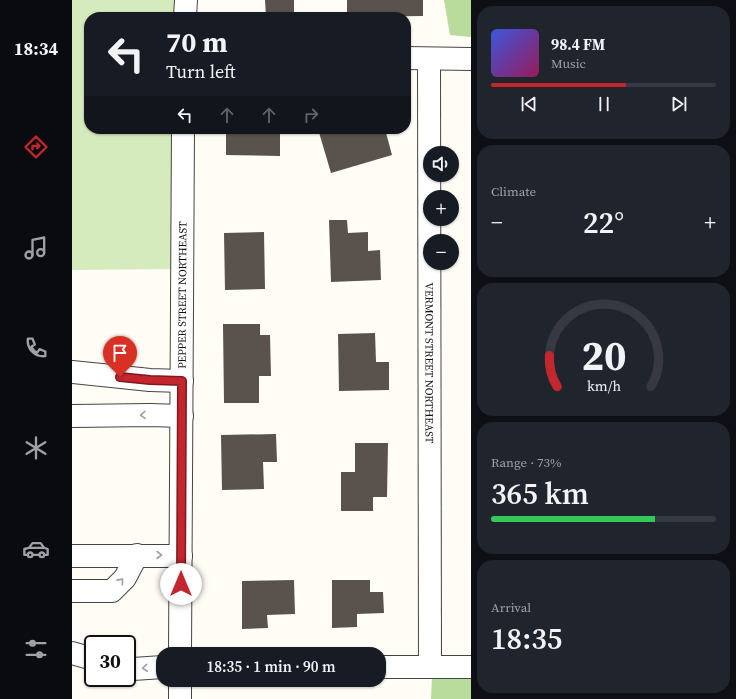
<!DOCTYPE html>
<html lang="en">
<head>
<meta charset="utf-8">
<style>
  :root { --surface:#171b24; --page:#20242c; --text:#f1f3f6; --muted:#9ea1a6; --line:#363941; --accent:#c4262e }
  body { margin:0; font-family:"Source Serif 4",serif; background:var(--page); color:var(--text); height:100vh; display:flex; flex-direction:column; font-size:15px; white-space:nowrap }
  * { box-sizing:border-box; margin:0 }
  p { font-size:13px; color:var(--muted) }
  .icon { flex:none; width:22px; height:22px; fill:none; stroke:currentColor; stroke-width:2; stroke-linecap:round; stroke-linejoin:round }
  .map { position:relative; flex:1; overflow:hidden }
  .sheet { display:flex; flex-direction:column; gap:6px; padding:6px; background:#0d0f14; width:265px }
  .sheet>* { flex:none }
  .hud { position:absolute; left:12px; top:12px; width:327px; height:122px; border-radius:16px; box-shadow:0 1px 3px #0004; background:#171b24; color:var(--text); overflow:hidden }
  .buttons { position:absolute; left:351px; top:146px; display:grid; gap:8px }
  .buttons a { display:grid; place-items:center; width:36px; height:36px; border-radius:50%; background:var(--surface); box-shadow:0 1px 3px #0004; font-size:20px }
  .speed { position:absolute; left:12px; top:635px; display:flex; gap:8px; font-size:20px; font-weight:700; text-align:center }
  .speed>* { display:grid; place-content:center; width:52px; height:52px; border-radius:50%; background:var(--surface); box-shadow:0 1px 3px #0004; line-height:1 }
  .speed .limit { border:2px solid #111; border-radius:6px; background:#fff; color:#111 }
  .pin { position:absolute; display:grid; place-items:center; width:34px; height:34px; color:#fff; margin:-41px -17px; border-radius:50% 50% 50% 0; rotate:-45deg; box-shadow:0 0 4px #0007 }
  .pin .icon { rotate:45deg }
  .me { position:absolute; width:44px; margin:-22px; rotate:0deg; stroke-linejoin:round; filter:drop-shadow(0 0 3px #0008) }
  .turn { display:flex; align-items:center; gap:14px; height:84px; padding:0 16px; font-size:18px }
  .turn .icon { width:52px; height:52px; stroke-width:2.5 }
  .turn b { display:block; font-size:28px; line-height:34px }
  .lanes { display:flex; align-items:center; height:38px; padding:0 16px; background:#0003; justify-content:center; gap:20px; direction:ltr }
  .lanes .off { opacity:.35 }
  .big { font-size:30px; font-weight:600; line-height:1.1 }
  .sheet .tile { flex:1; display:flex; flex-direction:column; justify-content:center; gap:6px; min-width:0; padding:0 14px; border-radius:16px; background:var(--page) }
  .sheet .dial { align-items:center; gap:0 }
  .dial svg { height:104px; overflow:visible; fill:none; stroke:var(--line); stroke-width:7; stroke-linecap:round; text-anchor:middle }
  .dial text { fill:var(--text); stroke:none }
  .song { display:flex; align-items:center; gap:12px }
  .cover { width:48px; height:48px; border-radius:6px; background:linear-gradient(135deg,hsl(230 70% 55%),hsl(330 70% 35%)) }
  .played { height:4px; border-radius:2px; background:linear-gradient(90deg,var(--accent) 60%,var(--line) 60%) }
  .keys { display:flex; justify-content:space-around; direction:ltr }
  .heat { display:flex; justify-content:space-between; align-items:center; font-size:22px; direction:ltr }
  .charge { height:6px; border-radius:3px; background:linear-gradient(90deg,#34c759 73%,var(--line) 0) }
  .trip { position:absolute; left:84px; top:647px; width:230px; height:40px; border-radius:16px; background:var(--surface); box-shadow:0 1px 3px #0004; font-weight:600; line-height:40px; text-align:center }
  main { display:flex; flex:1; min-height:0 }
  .dock { display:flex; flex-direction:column; width:72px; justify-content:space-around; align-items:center; background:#090b0e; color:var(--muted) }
  .dock .icon { width:28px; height:28px }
  .dock .on { color:var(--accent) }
  .dock b { font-size:18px; color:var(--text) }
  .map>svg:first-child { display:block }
  .green { fill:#d5ebbd }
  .forest { fill:#b9dc9c }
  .building { fill:#5a524d }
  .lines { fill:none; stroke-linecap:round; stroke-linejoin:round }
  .minor-casing { stroke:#444; stroke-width:24 }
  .minor { stroke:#fff; stroke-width:22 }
  .oneway { stroke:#a0a0a0 }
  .route-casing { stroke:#7f191e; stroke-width:10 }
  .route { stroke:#c4262e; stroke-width:7 }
  .labels { text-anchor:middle; stroke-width:4; stroke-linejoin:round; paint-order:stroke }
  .street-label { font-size:11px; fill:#111; stroke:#fff }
</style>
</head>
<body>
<main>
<nav class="dock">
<b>18:34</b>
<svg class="icon on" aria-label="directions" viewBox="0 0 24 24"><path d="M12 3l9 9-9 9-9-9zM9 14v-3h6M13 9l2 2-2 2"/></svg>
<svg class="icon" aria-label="music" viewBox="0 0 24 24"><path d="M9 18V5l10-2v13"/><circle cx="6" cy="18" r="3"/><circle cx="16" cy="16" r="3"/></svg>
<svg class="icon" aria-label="phone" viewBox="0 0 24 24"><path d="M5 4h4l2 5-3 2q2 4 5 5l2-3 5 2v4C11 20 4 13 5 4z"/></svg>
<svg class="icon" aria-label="climate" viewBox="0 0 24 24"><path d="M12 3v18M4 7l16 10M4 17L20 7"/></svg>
<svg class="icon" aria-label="car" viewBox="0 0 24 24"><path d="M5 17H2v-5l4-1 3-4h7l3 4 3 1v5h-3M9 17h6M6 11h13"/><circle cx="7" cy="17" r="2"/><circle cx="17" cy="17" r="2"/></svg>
<svg class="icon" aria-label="filters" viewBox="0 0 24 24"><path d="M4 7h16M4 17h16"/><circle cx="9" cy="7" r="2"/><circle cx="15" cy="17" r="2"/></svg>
</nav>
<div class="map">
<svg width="399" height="699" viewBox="0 0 399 699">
  <rect width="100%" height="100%" fill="#fffdf5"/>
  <path class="green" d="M0,0H118L117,17H17V129H114L111,269L0,270Z"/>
  <g class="forest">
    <path d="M372,0H399V37L378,35Z"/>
    <path d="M360,677L399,678V699H359Z"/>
  </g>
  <g class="building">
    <path d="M193,0H222V17H194Z"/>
    <path d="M275,0H351V16L275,17Z"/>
    <path d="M154,129H208V156L154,155Z"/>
    <path d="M246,129H313L320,155L259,173Z"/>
    <path d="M257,220H275L276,233L296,232V251L308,250L309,280L259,282Z"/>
    <path d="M192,232L193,289L153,290L152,233Z"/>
    <path d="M151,324H188V335H198L199,376H187V403H152Z"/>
    <path d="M303,333L304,362H317V390L267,391L266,334Z"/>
    <path d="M204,434L205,462H191L192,489L150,490L149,435Z"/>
    <path d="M283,443H316L315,497H301V511H269V472H283Z"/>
    <path d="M222,580L223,614L195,615L196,628L170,629V581Z"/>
    <path d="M260,580H298V592H311L312,613L285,614V627L260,628Z"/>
  </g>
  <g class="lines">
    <g class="minor-casing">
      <g id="minor">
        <path d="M113,17L114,0"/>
        <path d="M334,58L399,59"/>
        <path id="s1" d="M357,59L358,667"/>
        <path d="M0,372L78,380L110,381"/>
        <path d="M0,416L78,415L110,416"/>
        <path d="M0,556H109"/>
        <path d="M0,591H40L53,578L65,555"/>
        <path d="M0,653L21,659"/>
        <path id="s2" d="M108,654L111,129"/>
        <path d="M55,667L61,669L91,667"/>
        <path d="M307,667H399"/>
        <path d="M108,699V680"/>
      </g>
    </g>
    <use href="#minor" class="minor"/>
  </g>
  <defs><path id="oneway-chevron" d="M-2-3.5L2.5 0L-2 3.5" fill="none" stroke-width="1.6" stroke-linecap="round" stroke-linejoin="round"/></defs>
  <g class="oneway">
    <use href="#oneway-chevron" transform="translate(71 415) rotate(179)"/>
    <use href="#oneway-chevron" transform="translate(87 555)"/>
    <use href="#oneway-chevron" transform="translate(49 581) rotate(-48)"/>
    <use href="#oneway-chevron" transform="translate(73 668) rotate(174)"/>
  </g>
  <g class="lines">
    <g class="route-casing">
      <path id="route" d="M48,377L78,380L110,381L109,584"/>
    </g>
    <use href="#route" class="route"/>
  </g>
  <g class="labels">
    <g class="street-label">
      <text dy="4" stroke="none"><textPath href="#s2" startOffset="359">PEPPER STREET NORTHEAST</textPath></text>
      <text dy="4" stroke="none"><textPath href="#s1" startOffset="304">VERMONT STREET NORTHEAST</textPath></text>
    </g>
  </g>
</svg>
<div class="buttons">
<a><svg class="icon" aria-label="sound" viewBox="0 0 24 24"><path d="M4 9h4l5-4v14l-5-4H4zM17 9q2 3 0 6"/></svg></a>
<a>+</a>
<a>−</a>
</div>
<div class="speed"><div class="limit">30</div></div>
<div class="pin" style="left:48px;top:377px;background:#d93025"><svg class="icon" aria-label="arrive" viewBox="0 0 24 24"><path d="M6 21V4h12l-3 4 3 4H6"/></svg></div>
<svg class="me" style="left:109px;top:584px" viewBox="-20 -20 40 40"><circle r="19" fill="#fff"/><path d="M0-13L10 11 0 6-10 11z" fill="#c4262e"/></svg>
<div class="trip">18:35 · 1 min · 90 m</div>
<div class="hud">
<div class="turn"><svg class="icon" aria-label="left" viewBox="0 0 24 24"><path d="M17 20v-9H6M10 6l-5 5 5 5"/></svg><div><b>70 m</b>Turn left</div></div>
<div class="lanes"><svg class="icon" aria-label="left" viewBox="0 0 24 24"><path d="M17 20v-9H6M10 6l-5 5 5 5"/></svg><svg class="icon off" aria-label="ahead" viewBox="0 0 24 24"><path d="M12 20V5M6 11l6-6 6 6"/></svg><svg class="icon off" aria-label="ahead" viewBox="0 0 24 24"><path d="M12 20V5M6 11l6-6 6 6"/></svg><svg class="icon off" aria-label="right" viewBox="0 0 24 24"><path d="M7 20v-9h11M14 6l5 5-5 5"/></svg></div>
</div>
</div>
<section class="sheet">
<div class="tile">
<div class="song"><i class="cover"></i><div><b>98.4 FM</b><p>Music</p></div></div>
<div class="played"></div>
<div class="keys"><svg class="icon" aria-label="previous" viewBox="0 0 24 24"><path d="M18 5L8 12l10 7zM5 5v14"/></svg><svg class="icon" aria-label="pause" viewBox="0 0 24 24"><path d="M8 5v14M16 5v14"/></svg><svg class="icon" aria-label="next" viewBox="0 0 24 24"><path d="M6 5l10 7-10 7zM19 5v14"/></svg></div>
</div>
<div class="tile"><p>Climate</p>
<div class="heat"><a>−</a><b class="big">22°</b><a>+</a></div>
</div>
<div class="tile dial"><svg viewBox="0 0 100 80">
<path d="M14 69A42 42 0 1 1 86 69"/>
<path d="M14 69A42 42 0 0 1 8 45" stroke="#c4262e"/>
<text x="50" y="56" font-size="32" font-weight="700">20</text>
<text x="50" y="72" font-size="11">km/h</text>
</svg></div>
<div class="tile"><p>Range · 73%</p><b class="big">365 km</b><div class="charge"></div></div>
<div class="tile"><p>Arrival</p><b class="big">18:35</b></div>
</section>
</main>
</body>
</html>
